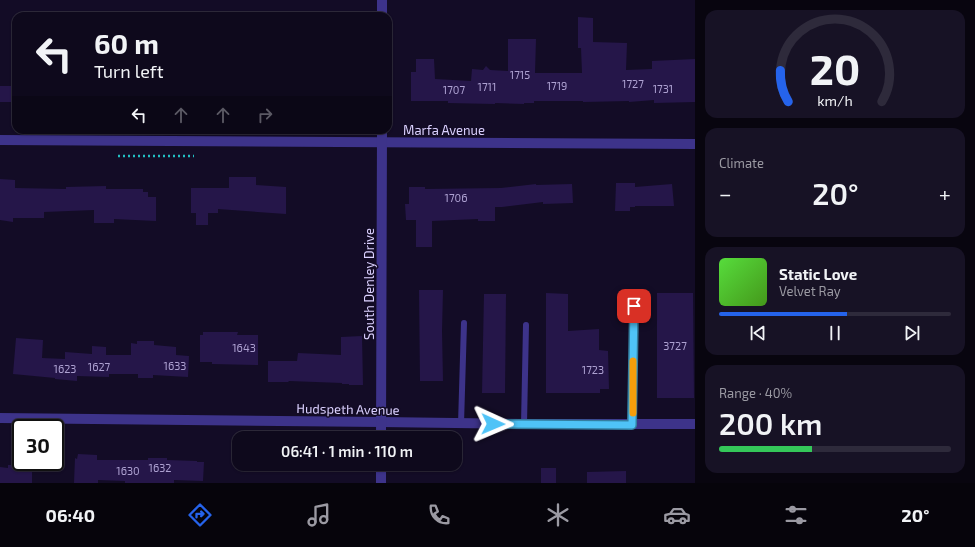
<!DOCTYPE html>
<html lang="en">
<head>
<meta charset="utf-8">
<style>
  :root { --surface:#0e091c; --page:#171225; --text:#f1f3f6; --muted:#9b9aa3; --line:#2e2a3b; --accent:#2563eb }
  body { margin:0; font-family:"Exo 2",sans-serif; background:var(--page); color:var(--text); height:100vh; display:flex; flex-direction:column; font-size:15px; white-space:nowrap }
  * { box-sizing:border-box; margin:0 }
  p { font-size:13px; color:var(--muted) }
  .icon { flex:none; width:22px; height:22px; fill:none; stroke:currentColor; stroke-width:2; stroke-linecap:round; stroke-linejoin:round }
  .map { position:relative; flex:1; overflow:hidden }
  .sheet { display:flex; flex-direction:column; gap:10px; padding:10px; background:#08050f; width:280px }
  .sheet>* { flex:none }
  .banner { position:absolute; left:12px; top:12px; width:380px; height:122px; border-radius:12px; box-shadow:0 1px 3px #0004,0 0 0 1px var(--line); background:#0e091c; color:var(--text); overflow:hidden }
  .speed { position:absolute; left:12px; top:419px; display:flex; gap:8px; font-size:20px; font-weight:700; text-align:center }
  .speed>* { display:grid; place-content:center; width:52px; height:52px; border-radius:50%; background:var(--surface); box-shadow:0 1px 3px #0004,0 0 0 1px var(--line); line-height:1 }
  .speed .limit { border:2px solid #111; border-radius:6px; background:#fff; color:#111 }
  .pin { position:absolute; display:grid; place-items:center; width:34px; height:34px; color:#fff; margin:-17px; border-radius:8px; box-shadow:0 2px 6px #0006 }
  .me { position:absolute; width:44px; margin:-22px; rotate:91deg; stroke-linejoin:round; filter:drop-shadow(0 0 3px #0008) }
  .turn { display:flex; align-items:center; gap:14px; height:84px; padding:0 16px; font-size:18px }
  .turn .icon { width:52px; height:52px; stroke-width:2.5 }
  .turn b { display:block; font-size:28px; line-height:34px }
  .lanes { display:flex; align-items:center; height:38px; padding:0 16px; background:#0003; justify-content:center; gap:20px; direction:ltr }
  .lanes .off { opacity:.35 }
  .big { font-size:30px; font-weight:600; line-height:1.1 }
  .sheet .widget { flex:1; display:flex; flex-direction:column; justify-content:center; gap:6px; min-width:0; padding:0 14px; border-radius:12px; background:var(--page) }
  .sheet .dial { align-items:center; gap:0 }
  .dial svg { height:104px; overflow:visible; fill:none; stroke:var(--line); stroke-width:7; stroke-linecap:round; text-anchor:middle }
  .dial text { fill:var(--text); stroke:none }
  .song { display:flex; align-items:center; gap:12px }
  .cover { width:48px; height:48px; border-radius:6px; background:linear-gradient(135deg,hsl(110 70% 55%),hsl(100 70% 35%)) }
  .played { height:4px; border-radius:2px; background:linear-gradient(90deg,var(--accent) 55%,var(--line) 55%) }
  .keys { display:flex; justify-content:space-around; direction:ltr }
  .heat { display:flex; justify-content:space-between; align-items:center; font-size:22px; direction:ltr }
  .charge { height:6px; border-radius:3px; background:linear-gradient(90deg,#34c759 40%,var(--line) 0) }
  .trip { position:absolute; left:232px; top:431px; width:230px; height:40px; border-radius:12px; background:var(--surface); box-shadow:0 1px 3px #0004,0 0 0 1px var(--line); font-weight:600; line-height:40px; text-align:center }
  .tab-bar { display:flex; height:64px; justify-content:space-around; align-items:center; background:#06040b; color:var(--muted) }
  .tab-bar .icon { width:28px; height:28px }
  .tab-bar .on { color:var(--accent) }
  .tab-bar b { font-size:18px; color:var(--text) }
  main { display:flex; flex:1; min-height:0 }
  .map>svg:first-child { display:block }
  .building { fill:#251649 }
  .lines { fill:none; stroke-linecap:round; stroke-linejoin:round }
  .path { stroke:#22bec2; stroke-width:2.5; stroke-dasharray:2 3; stroke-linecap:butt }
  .service { stroke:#3d338a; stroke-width:6 }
  .minor { stroke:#3d338a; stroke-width:10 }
  .route-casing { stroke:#337fa1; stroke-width:10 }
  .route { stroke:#4fc3f7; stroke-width:7 }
  .slow { stroke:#f59e0b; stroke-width:7 }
  .labels { text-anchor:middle; stroke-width:3; stroke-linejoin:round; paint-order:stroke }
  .number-label { font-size:11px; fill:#aea2d2 }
  .street-label { font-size:13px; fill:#dbd1ff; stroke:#130c26 }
</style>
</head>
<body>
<main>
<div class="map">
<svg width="695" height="483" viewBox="0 0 695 483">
  <rect width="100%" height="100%" fill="#130c26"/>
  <g class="building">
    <path d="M578,17L593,18V42L627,43L626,70L652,69V61L695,59V102L654,103V100L629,102V101L583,102V101H534V103H524V104L495,103V104L448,103V101H411V72H416V59H434L435,79L471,81L472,69L483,70L486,66L490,70L508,71V39H536L535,73H582L581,48H578Z"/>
    <rect x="0" y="86" width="16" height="16"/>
    <path d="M229,177H256V185L286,187V214L218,209V213H208V225H196V213H191V188H229Z"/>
    <path d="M0,179L15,180V188L66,189V187L106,186V189H143V192H148V197H156V221L114,219V223H94V210L44,212V218H13V222L0,220Z"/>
    <path d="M616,183H635V187L672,184L674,206H635V207H630V211H615Z"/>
    <path d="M536,184V185L572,184L573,203L543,204V202L502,207H495V221H478V219L432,221V247H416V220H406L405,204H409V187H425V189L501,188Z"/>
    <path d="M419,290H443L442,331L443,381H420Z"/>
    <path d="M546,293L568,294V331L599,329V350L608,351L609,389H600V393H546Z"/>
    <path d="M657,293H693L694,398H657Z"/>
    <path d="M484,294H506L505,393H482Z"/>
    <path d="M203,332H238L237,335H258V365L212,364V362H200V335H203Z"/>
    <path d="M362,336L363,385H349V384H342V383L289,381L288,382H268V361H297L298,353L341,355V337Z"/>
    <path d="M16,338L43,340L42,358L65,359V352L92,354V346L106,347V355H131V343L137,344V341H154V345L176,347V355L189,356L188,377L153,375V378H138V374H109V377L77,376V381L55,379V378L13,374Z"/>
    <path d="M78,454L97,455V460H148V458H167V460L197,461V462H204L203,481L174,480V483H125V481L98,480V483H74L75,458L77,459Z"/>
    <path d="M18,462H32V483H0V467L8,468V465H18Z"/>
    <rect x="541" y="468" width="15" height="15"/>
    <path d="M626,471V483H587V472Z"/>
  </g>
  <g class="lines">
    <path class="path" d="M118,156H194"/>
    <g class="service">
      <path d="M461,424L464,323"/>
      <path d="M524,424L526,325"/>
      <path d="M632,425L634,306"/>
    </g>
    <g class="minor">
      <path d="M382,16V0"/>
      <path d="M0,140L695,144"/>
      <path d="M0,418L381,422L524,424H695"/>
      <path d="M381,438L382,130"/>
      <path d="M381,483V464"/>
    </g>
  </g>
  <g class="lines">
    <g class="route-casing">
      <path id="route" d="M493,424L632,425L634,306"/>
    </g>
    <use href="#route" class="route"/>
    <path class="slow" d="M633,413V361"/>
  </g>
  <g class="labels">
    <g class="number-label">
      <text x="520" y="79">1715</text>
      <text x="633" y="88">1727</text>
      <text x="557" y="90">1719</text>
      <text x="487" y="91">1711</text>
      <text x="663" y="93">1731</text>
      <text x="454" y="94">1707</text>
      <text x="456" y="202">1706</text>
      <text x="675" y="350">3727</text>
      <text x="244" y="352">1643</text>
      <text x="175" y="370">1633</text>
      <text x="99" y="371">1627</text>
      <text x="65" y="373">1623</text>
      <text x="593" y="374">1723</text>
      <text x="160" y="472">1632</text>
      <text x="128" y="475">1630</text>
    </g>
    <g class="street-label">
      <text x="444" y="135">Marfa Avenue</text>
      <text transform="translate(369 284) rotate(-90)" y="5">South Denley Drive</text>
      <text transform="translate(348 409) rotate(1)" y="5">Hudspeth Avenue</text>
    </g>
  </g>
</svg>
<div class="speed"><div class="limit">30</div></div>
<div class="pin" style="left:634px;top:306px;background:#d93025"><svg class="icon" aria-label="arrive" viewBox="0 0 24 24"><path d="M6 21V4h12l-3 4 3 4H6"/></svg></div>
<svg class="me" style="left:493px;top:424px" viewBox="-20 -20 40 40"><path d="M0-17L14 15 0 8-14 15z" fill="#4fc3f7" stroke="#fff" stroke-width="4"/></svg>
<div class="trip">06:41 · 1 min · 110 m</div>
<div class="banner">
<div class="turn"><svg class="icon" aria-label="left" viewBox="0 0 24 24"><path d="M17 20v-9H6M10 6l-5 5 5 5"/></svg><div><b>60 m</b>Turn left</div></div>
<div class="lanes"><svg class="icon" aria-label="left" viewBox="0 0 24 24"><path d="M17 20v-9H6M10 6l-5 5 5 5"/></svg><svg class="icon off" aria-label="ahead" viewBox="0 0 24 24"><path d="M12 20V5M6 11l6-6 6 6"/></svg><svg class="icon off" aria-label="ahead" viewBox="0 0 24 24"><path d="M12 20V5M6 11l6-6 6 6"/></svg><svg class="icon off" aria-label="right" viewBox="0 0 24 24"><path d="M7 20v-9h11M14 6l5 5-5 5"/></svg></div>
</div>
</div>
<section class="sheet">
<div class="widget dial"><svg viewBox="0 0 100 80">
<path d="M14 69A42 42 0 1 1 86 69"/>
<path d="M14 69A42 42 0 0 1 8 45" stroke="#2563eb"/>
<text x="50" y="56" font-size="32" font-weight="700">20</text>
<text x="50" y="72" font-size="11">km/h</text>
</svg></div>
<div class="widget"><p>Climate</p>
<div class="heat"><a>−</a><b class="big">20°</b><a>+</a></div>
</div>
<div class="widget">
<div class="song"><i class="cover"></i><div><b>Static Love</b><p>Velvet Ray</p></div></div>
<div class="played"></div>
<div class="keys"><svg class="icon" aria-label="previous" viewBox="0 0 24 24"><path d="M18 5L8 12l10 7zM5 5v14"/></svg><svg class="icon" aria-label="pause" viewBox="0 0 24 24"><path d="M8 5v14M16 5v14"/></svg><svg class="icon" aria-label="next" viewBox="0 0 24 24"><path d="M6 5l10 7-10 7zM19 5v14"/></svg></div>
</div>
<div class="widget"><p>Range · 40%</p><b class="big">200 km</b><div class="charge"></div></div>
</section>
</main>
<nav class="tab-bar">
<b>06:40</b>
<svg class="icon on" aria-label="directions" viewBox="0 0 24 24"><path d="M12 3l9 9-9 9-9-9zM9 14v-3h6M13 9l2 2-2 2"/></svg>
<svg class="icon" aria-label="music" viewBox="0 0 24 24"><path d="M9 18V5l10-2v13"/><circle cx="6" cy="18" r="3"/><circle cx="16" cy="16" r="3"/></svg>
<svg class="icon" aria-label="phone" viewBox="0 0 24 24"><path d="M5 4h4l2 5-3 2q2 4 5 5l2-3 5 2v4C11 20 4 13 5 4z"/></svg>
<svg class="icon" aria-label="climate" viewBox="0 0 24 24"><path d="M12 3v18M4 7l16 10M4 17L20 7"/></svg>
<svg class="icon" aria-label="car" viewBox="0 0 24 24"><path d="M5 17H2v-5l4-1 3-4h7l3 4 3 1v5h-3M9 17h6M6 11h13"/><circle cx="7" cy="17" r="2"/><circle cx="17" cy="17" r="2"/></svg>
<svg class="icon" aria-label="filters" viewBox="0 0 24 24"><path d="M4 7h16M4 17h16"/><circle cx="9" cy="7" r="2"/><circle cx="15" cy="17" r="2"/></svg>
<b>20°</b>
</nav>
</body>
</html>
